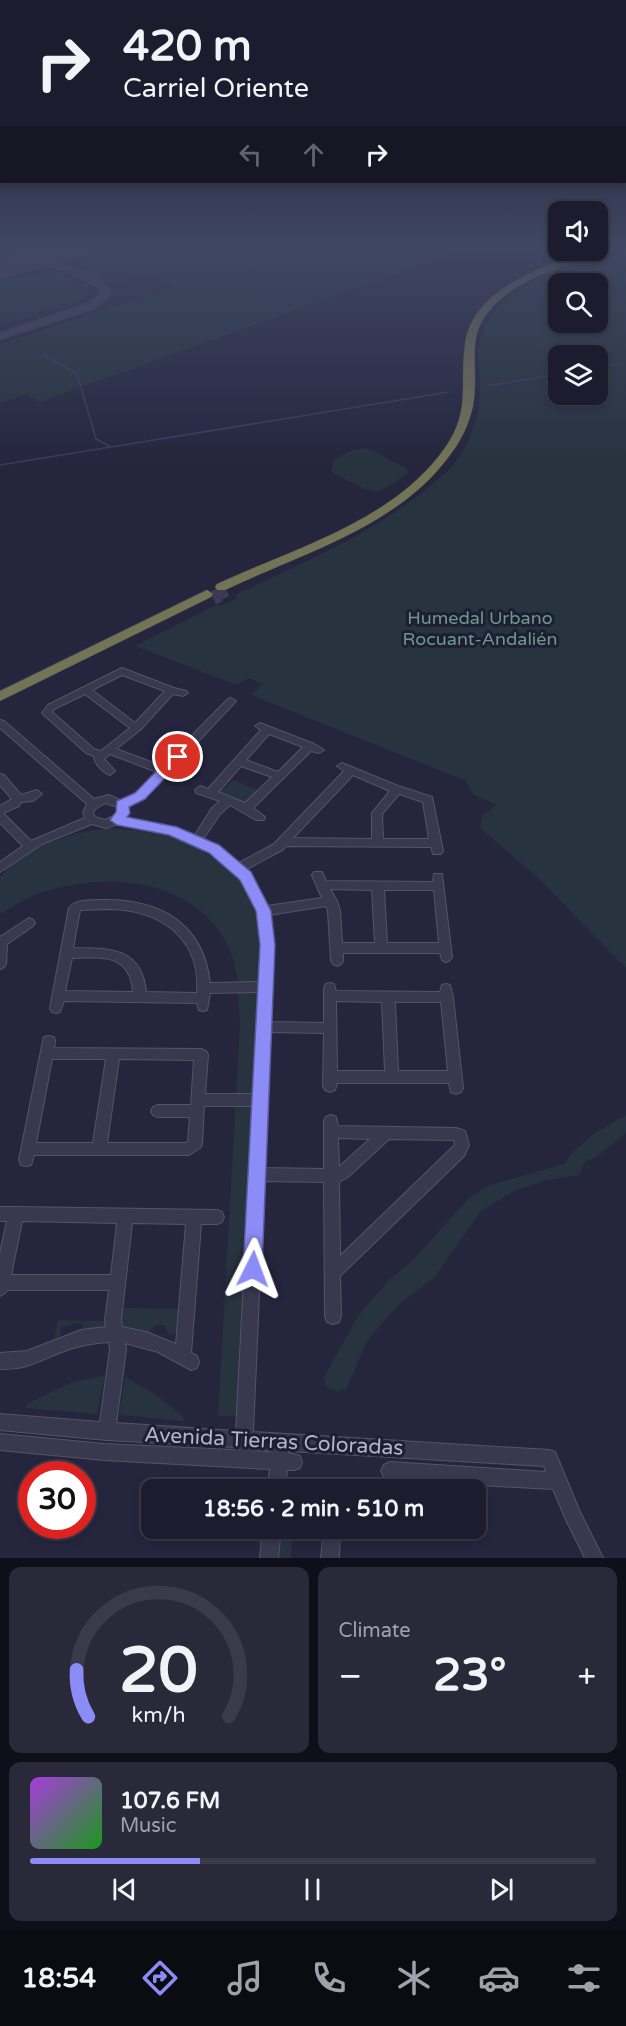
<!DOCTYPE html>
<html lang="en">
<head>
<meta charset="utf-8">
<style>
  :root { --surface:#1c1c2e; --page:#29293a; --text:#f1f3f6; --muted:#a0a1aa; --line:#3a3a4a; --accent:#8c8cf6 }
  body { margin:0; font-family:"Varela Round",sans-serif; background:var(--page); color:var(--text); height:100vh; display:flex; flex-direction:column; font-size:22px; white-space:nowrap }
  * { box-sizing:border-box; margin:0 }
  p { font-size:20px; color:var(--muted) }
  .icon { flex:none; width:33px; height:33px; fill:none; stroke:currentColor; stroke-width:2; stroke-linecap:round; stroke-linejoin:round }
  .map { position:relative; height:1558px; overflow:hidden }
  .sheet { display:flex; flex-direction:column; gap:9px; padding:9px; background:#0f0f19; flex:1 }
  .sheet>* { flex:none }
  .hud { position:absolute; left:0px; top:0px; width:627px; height:183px; box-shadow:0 3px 9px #0003,0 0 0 2px var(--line); background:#1c1c2e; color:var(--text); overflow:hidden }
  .buttons { position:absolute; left:548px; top:201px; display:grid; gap:12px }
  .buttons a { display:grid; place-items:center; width:60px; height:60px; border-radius:12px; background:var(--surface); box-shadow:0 3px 9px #0003,0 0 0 2px var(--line); font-size:30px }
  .speed { position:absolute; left:18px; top:1461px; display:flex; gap:12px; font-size:30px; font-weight:700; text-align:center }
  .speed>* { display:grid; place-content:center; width:78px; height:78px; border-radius:50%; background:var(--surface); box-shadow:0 3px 9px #0003,0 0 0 2px var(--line); line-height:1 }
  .speed .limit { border:9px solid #d22; background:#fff; color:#111 }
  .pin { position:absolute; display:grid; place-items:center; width:51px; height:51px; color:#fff; margin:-26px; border:3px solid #fff; border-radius:50%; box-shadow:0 2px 6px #0007 }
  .me { position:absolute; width:66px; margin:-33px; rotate:3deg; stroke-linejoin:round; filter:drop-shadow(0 0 4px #0008) }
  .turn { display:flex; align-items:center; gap:21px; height:126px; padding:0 24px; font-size:27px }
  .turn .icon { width:78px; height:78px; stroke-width:2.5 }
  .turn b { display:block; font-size:42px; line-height:51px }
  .lanes { display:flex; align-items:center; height:57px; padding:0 24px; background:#0003; justify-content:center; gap:30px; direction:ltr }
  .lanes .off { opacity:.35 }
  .big { font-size:45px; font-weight:800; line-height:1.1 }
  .sheet .tile { flex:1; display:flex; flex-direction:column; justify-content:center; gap:9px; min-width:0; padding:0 21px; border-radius:12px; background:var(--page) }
  .sheet .dial { align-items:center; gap:0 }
  .dial svg { height:156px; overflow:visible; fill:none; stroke:var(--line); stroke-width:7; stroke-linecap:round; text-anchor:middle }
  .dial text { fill:var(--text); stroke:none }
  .song { display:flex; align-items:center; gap:18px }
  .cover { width:72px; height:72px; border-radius:9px; background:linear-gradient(135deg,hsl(280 70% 55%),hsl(120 70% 35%)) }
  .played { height:6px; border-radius:3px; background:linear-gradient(90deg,var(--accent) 30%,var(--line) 30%) }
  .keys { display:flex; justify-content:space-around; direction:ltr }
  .heat { display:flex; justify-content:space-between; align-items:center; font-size:33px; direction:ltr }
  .sheet .tiles { flex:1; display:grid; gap:9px; grid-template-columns:1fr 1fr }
  .tile:last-child { grid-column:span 2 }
  .trip { position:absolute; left:141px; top:1479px; width:345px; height:60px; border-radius:12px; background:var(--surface); box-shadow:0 3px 9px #0003,0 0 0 2px var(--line); font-weight:800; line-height:60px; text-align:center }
  .tabs { display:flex; height:96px; justify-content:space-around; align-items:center; background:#0b0b12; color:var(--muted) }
  .tabs .icon { width:42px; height:42px }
  .tabs .active { color:var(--accent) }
  .tabs b { font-size:27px; color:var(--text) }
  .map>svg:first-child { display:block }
  .green { fill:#27333f; fill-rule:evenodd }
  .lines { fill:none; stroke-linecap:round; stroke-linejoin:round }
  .stream { stroke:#393a64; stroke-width:1.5 }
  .taxiway { fill:#40405a; fill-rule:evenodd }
  .runway { fill:#40405a; fill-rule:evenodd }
  .highway-tunnel-far1 { stroke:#3a3b53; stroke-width:11; stroke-dasharray:11 5; stroke-linecap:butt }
  .highway-tunnel { stroke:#3a3b53; stroke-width:14; stroke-dasharray:14 7; stroke-linecap:butt }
  .minor-casing { stroke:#535469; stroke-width:2 }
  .highway-casing { stroke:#404156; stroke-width:1 }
  .minor { fill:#38394e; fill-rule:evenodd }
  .highway { fill:#737356; fill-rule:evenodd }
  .route { fill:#8c8cf6; stroke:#5b5ba0; stroke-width:1.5 }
  .labels { text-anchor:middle; stroke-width:6; stroke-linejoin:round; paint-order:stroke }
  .park-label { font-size:18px; fill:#6c9988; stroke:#1d1e33 }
  .near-street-label { font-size:21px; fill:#b4b4c9; stroke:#1d1e33 }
</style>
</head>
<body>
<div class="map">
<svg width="626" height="1558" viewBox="0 0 626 1558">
  <rect width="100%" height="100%" fill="#25263e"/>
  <g class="green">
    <path d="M0,245H57L0,261Z"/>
    <path d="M114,245H476L40,402L26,394L0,403V344L177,286L146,274L110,284L88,272L84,262L85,256Z"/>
    <path d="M619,245H626V968L538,878L480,828L482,816L497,805L473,794L466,781L251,695L263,684L249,678L237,685L135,646L215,605H222L236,599L237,594C303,562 375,533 431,485C438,478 448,472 454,464C468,445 479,420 480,397C481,382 477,366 478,351C484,289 570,264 619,245ZM558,284H597V322H558ZM558,356H597V394H558Z"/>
    <path d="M59,274L89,287V295L76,304L64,305L0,326V279Z"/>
    <path d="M365,448C381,452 389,462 406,467L409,473C400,478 387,488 380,491C370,495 343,477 331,472L334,460L350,451Z"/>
    <path d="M233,780L260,791L247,804L219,794V789H224Z"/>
    <path d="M111,828L164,833L204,850L205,853C241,874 258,897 262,939L247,1223L244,1225L241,1269L245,1274L237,1416H218L240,1025L238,994L230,993L231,981H238C225,888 128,868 50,890C32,895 16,904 0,914V877C5,873 7,868 12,864C42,841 74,832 111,828Z"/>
    <path d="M626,1115V1133L595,1158L585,1161L579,1175L547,1180L514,1191L481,1211L433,1279L398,1305L367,1341L347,1388L338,1392L326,1387L324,1377L358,1316L389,1280L413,1260L468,1199L487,1186L564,1164L571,1154L593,1134Z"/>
    <path d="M121,1308L181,1309L178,1332L170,1335L164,1325H156L147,1333L121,1329L118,1324Z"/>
    <path d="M58,1320L105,1321L104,1327L84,1331L82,1323H76L61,1328V1335L54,1339Z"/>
    <path d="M105,1375L97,1414L26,1408L27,1404L70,1383Z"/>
    <path d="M125,1377L155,1394L183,1417L184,1421L119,1415Z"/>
    <path d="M259,1529H293L291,1558H272L273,1541L257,1544Z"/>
  </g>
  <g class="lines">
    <g class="stream">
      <path d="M42,354L77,374L96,439L109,446"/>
      <path d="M597,367L623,363"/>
      <path d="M487,386L558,374"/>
      <path d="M0,465L449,392"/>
    </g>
    <path class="taxiway" d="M34,259C56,260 97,271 111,288V295L96,309L0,340V332L86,303L99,294L98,288C81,279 63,269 44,267C35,266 24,270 17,264L19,261Z"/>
    <path class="runway" d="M56,245H103L98,251L0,279V260Z"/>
    <path class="highway-tunnel-far1" d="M217,596L227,591"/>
    <path class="highway-tunnel" d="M213,598L220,595"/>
    <g class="minor-casing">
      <g id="minor">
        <path d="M122,668L174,688L186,691L188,693L183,696L173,694L140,730L116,749L162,766L228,699L231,698L236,701L144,799L128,807L129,810L125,819L165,825L195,835L212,808L220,801L196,793L195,790L200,786L208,789L261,730L255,726L260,723L314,744L324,750L319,753L311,751L253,808L265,817L264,820H256L230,805L220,814L203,839L230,855L239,863L274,844L344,771L337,766L342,763L398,786L432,797L443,851L441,854H433L431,847L286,846L282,850L245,870L256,884L267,906L322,898L312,875L314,872H322L326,881L433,882L434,874H442L452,957L450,960L446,962L442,960L440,953H343V961L341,964L337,966L333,964L331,961L328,911L326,906L269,915L274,945L271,1022L324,1023V988L326,984L330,983L334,984L336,991L440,992L442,985L446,984L450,985L453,997L463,1088L461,1092L456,1094L451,1092L449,1083H337L335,1090L330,1092L325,1090L323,1086L324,1033L270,1032L264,1168L324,1169V1121L326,1117L331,1115L336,1117L338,1126L456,1128L465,1131L469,1145L464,1156L340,1276L341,1316L339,1322L333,1324L327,1322L325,1316L324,1182L264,1181L253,1432L549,1450L555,1452L579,1510L603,1558H585L567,1522L553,1489L390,1480L384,1477L381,1471L384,1465L390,1462L546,1472L544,1466L288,1451V1453L300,1456L302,1462L300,1468L294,1470H287L285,1490H267L270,1469L104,1460L0,1450V1434L104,1444L235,1450V1447L107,1440L0,1430V1414L100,1422L110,1350L109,1342C94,1343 81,1345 67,1350C41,1359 30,1370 0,1369V1353L27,1351L81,1330L106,1327L105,1320L109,1290H7L5,1293L0,1296V1253L7,1221H0V1207H16L217,1210L222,1212L224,1217L222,1222L217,1224H201L191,1353L197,1356L199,1362L197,1368L191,1370L158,1352L125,1343L126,1350L116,1423L236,1431L253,1106H204L202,1144L200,1148L189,1155H34L31,1165L26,1166L21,1165L19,1160L43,1041L44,1037L49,1036L54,1037L55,1041L54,1048L201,1049L206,1051L208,1055L205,1094H254L259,992L210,993L207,1010L203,1011L199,1010L197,1003L64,1001L60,1012L56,1013L52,1012L50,1008L69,908C76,899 89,901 99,900C157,898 203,921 210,983L260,982L262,945L260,924L255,904L247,889L236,874L222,861L206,850L188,841L165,833L117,824L106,828L92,824L42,844L0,872V862L23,846L0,823V806L12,799L0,785V774L4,775L21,795L37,790L42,794L33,801L21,802L19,806L3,813L31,841L85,818L83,813L87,804L0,728V720L4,721L94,799L109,795L122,801L136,793L157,772L110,754L104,759L115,771L110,775C103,773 94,763 94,756L86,753L42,713L48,705ZM122,675L165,691L135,723L92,690ZM85,694L130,728L101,751L94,749L52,712L54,709ZM269,734L303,747L278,772L246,760ZM241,766L272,777L245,803L218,792ZM353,775L390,791L372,813V839L293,838ZM399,794L423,802L429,839H383L382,814ZM105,803L118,807L119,810L116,815L105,820L95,817L93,813L95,809ZM330,889L372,890L375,943H342L340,911L337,901ZM384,890H434L439,943H387ZM106,909C159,909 201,936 197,993L146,992C142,948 110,948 73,948L80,910ZM72,958C102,957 130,953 133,992L65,991ZM336,1001L382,1002L385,1071H337ZM395,1002H441L448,1071H398ZM52,1059H106L93,1143H36ZM119,1059L194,1060L191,1105H158L153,1107L151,1111L153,1115L158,1117H190L188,1141L186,1143H107ZM338,1138L370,1139L339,1167ZM389,1139L454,1140L455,1145L340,1256L339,1182L348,1177ZM22,1221L117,1223L111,1275H11ZM132,1223L186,1224L176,1344L146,1332L122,1327L121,1320ZM252,1448L272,1450L271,1452L252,1451Z"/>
        <path d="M29,918L33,920L35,923L33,926L7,944L6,964L4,967L0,969V937Z"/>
        <path d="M263,1528H281L278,1558H260Z"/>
        <path d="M324,1528H340L339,1558H321Z"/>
      </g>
    </g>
    <g class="highway-casing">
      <g id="highway">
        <path d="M585,250H597C569,268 534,273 507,294C459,331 481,357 473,406C469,424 461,441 450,455C398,527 302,553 225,590H217L215,587L217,584C292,549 385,524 439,456C473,413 459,390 465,344C473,288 541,269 585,250Z"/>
        <path d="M207,590L213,594L211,597L0,701V691Z"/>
      </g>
    </g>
    <use href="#minor" class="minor"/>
    <use href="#highway" class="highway"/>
  </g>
  <linearGradient id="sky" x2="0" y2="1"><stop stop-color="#141522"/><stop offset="0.53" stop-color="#404763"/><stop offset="1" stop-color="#404763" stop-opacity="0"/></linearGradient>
  <rect width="626" height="463" fill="url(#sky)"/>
  <path class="route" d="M178,752L184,757L182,760L145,799L129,807L130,813L127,817L177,827L219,845L251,872L271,911L275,945L262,1269L260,1276L253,1279L246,1276L243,1269L260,945L256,911L240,880L209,853L169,835L117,825L110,820L116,812L117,801L135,793L173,754Z"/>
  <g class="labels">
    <g class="park-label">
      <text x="480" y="624">Humedal Urbano<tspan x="480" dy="21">Rocuant-Andalién</tspan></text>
    </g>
    <g class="near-street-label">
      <text transform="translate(274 1441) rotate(3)" y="7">Avenida Tierras Coloradas</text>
    </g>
  </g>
</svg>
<div class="buttons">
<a><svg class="icon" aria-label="sound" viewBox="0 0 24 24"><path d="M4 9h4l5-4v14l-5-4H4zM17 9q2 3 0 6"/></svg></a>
<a><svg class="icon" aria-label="search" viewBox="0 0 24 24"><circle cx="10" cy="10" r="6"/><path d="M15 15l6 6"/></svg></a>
<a><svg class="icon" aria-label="layers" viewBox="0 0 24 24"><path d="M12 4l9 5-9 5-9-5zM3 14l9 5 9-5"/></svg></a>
</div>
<div class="speed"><div class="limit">30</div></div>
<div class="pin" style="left:178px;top:757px;background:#d93025"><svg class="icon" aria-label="arrive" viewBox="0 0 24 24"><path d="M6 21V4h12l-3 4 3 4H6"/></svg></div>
<svg class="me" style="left:253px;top:1269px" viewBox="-20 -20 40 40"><path d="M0-17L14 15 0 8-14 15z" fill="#8c8cf6" stroke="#fff" stroke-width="4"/></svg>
<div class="trip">18:56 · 2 min · 510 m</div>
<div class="hud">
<div class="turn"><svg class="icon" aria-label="right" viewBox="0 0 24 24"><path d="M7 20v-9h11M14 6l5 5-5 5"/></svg><div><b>420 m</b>Carriel Oriente</div></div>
<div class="lanes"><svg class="icon off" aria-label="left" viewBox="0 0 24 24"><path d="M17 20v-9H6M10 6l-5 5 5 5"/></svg><svg class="icon off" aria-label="ahead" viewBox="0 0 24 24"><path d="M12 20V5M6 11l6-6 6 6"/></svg><svg class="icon" aria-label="right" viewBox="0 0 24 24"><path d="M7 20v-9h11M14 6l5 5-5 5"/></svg></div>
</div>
</div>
<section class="sheet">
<div class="tiles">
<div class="tile dial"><svg viewBox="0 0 100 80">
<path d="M14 69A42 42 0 1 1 86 69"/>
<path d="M14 69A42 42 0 0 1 8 45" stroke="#8c8cf6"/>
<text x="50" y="56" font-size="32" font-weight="700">20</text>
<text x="50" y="72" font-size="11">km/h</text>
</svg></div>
<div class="tile"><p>Climate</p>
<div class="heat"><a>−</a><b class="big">23°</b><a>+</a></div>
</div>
<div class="tile">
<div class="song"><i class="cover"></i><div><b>107.6 FM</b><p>Music</p></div></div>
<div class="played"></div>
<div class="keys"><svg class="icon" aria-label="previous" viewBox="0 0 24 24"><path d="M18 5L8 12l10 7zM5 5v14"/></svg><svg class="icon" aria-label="pause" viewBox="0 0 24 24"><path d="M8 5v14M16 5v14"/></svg><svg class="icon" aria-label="next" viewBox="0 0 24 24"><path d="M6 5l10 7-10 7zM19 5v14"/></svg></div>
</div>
</div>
</section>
<nav class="tabs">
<b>18:54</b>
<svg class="icon active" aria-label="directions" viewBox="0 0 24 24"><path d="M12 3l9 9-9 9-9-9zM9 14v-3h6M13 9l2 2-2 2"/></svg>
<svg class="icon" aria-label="music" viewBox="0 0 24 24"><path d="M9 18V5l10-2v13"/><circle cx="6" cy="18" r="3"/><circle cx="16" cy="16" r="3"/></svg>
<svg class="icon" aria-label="phone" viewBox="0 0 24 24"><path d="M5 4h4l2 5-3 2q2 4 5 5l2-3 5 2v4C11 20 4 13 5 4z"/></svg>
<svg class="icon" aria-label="climate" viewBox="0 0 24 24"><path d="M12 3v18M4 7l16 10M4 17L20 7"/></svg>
<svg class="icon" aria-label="car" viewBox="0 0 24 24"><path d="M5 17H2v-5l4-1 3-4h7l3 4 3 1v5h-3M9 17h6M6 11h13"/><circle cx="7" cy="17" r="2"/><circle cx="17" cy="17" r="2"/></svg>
<svg class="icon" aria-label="filters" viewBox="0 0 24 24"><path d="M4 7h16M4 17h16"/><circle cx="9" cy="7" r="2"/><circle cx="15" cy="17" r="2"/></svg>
</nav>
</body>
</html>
